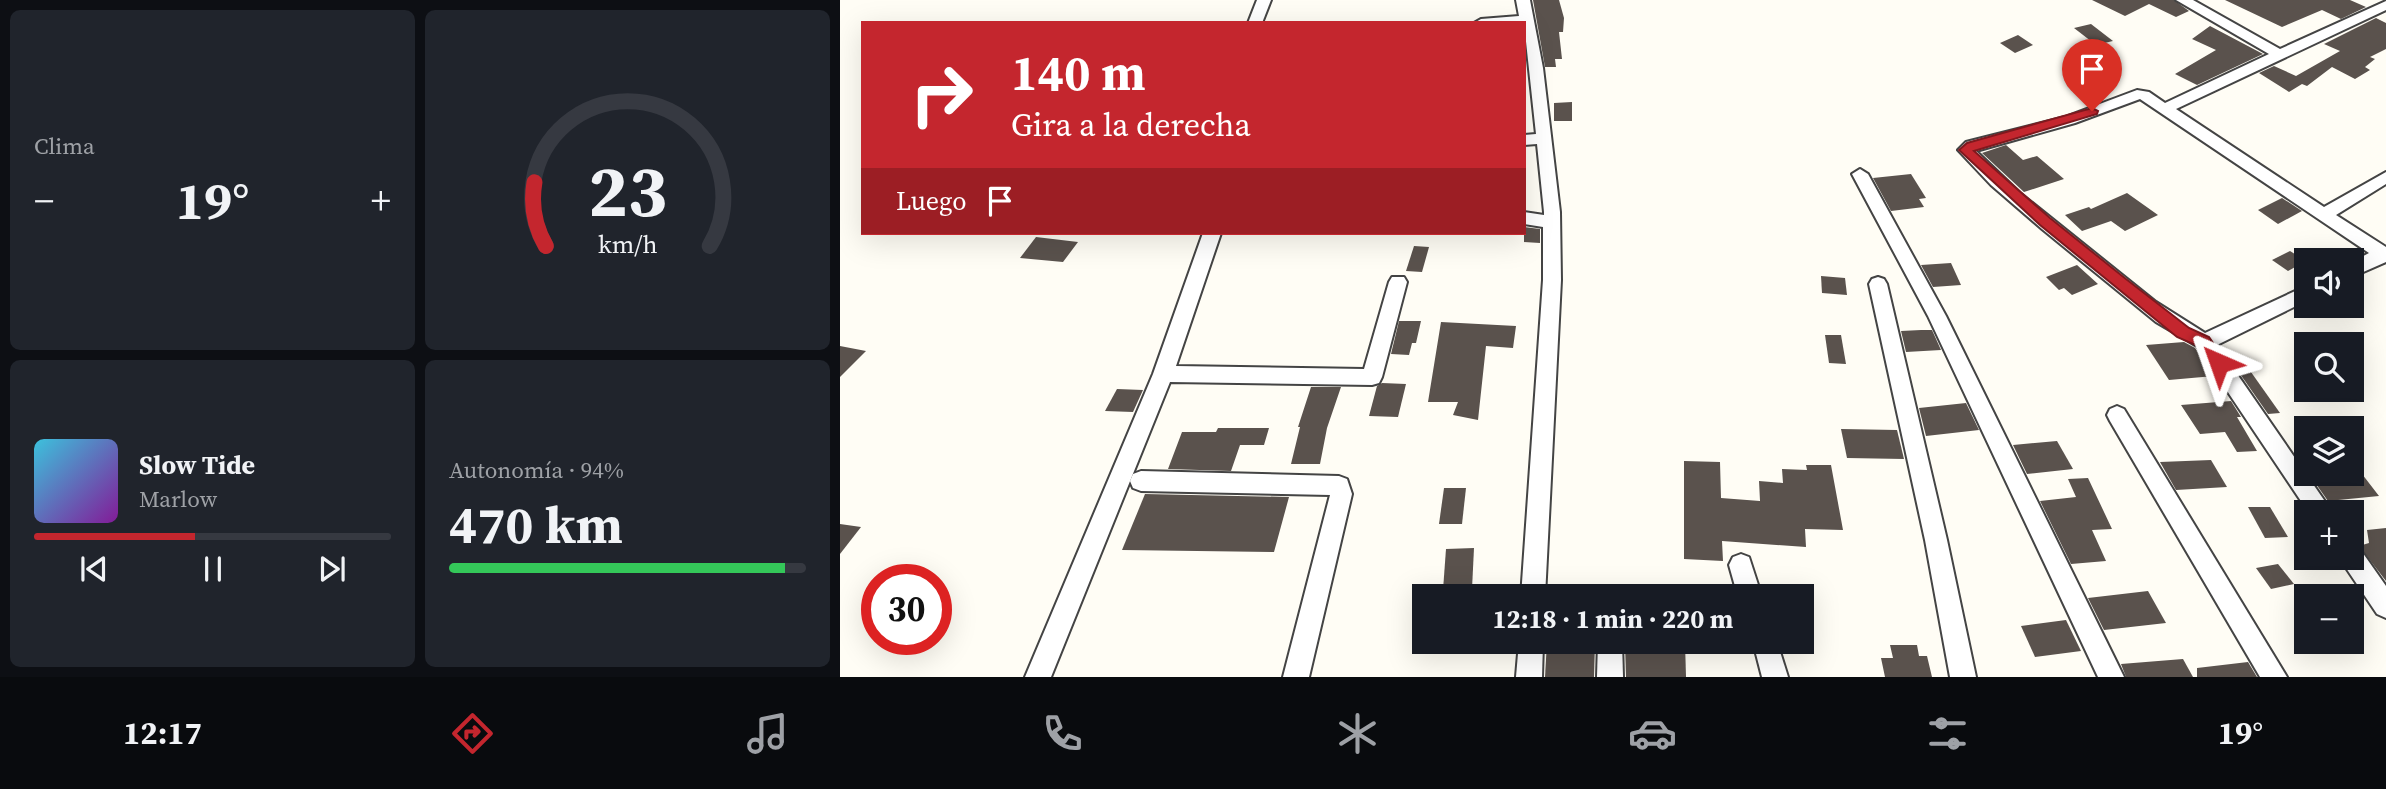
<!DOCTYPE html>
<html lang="es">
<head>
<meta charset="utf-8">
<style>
  :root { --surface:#171b24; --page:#20242c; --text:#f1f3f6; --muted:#9ea1a6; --line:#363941; --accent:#c4262e }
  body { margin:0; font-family:"Source Serif 4",serif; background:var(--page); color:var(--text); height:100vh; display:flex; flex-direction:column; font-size:26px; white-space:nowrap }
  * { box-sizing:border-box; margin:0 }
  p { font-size:23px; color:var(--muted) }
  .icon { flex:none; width:38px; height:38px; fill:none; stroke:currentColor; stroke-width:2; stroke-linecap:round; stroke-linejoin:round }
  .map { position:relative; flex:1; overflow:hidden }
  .sheet { display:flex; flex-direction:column; gap:10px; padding:10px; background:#0d0f14; width:840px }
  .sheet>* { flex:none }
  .guide { position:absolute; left:21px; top:21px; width:665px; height:214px; border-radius:0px; box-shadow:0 7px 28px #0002; background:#c4262e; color:#fff; overflow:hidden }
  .buttons { position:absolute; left:1454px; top:248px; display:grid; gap:14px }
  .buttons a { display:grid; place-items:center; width:70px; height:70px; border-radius:0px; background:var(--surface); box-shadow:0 7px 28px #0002; font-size:35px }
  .speed { position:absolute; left:21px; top:564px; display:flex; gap:14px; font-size:35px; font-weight:700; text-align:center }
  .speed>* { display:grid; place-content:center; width:91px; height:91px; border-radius:50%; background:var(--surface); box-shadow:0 7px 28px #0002; line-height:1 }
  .speed .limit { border:10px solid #d22; background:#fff; color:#111 }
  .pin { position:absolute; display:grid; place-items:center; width:60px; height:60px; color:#fff; margin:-72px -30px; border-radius:50% 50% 50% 0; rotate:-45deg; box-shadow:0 0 7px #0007 }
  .pin .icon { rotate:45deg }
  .me { position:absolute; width:77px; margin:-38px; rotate:317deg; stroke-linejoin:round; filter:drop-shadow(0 0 5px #0008) }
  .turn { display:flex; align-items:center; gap:24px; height:147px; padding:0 35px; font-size:32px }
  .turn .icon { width:91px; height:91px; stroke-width:2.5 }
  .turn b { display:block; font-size:49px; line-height:60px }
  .then { display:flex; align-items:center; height:66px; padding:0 35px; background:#0003; gap:14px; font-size:26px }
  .big { font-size:52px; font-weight:700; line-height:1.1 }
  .sheet .card { flex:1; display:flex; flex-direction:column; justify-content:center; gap:10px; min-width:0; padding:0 24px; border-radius:10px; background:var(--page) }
  .sheet .dial { align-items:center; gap:0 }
  .dial svg { height:182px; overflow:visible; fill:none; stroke:var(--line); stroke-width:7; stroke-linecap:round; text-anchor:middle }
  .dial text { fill:var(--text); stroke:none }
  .song { display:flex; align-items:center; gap:21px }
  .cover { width:84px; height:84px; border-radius:10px; background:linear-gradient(135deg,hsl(190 70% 55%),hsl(290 70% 35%)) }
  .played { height:7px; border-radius:4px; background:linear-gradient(90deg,var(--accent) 45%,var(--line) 45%) }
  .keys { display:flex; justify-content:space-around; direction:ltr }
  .heat { display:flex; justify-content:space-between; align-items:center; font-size:38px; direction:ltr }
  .charge { height:10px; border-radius:5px; background:linear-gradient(90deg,#34c759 94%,var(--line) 0) }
  .sheet .tiles { flex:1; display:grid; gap:10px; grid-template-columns:repeat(2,1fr) }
  .trip { position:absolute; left:572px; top:584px; width:402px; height:70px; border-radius:0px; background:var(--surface); box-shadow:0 7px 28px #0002; font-weight:700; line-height:70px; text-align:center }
  .dock { display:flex; height:112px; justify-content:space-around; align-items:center; background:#090b0e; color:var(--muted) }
  .dock .icon { width:49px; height:49px }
  .dock .on { color:var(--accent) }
  .dock b { font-size:32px; color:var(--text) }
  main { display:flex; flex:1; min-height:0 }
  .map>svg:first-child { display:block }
  .building { fill:#5a524d }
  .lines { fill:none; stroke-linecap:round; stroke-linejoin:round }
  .minor-casing { stroke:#444; stroke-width:4 }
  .minor { fill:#fff; fill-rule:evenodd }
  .route { fill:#c4262e; stroke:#7f191e; stroke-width:2 }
</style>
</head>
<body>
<main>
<section class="sheet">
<div class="tiles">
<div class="card"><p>Clima</p>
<div class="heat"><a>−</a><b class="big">19°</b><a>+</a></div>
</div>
<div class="card dial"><svg viewBox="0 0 100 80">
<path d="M14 69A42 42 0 1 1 86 69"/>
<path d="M14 69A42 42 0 0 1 9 41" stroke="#c4262e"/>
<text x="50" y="56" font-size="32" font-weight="700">23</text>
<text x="50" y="72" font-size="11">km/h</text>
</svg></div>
<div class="card">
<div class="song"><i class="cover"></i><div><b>Slow Tide</b><p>Marlow</p></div></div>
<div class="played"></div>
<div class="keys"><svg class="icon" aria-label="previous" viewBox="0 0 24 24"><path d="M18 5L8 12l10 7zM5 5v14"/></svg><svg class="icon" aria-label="pause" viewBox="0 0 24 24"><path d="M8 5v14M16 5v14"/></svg><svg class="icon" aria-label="next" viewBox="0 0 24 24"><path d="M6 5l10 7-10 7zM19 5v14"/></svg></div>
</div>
<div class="card"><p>Autonomía · 94%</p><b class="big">470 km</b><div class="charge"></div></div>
</div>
</section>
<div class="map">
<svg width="1546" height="677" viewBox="0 0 1546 677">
  <rect width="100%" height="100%" fill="#fffdf5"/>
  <g class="building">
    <path d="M693,0H719L724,18L723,32H719L722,59H715L716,67H705Z"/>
    <path d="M1252,0H1334L1349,11L1336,17L1309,4L1285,16Z"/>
    <path d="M1385,0H1510L1526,7L1501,19L1482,10L1442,27Z"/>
    <path d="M1536,18L1546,23V49L1530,57L1535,59L1525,67L1530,70L1515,79L1492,67L1467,86L1462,84L1449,92L1419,73L1434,66L1456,76L1500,51L1484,44Z"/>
    <path d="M1251,24L1273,41L1256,45L1234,28Z"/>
    <path d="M1370,26L1423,54L1357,85L1335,74L1376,50L1352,39Z"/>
    <path d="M1178,35L1193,45L1175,53L1160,43Z"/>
    <path d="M732,102V121H714V103Z"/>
    <path d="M1166,145L1183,160L1197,156L1224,179L1184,192L1142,153Z"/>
    <path d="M1071,174L1086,198L1079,199L1084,207L1051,211L1033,178Z"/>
    <path d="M1287,193L1318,215L1285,231L1271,221L1242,231L1225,215L1249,207L1251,209Z"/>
    <path d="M1442,198L1462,211L1438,224L1418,210Z"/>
    <path d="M684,227L700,229V243L684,242Z"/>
    <path d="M196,237L238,242L223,262L180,258Z"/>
    <path d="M574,246L589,247L582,272L566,271Z"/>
    <path d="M1450,251L1466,261L1448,271L1432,260Z"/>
    <path d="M1111,263L1121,285L1093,287L1081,265Z"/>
    <path d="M1237,265L1258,284L1232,295L1224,288L1219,290L1206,277Z"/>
    <path d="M981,276L1005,278L1007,295L982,293Z"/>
    <path d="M559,321H581L576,343H572L569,355L551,354Z"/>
    <path d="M601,322L676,326L673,348L646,346L638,420L613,415L618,402H588Z"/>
    <path d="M1081,330H1092L1101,350L1066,352L1061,331Z"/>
    <path d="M985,335H1001L1006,364L989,363Z"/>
    <path d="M1344,342L1355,348L1374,376L1329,380L1306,345Z"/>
    <path d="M0,346L26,351L0,377Z"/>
    <path d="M1406,365L1440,413L1428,414L1398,371Z"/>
    <path d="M542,383L566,384L558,417L529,416L537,386Z"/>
    <path d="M471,387H501L487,428L480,464H451L460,427H458Z"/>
    <path d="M277,389L303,390L293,412L265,411Z"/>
    <path d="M1391,401L1401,417H1397L1417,451L1397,452L1385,432L1360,434L1341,405Z"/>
    <path d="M1126,403L1139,430L1086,436L1079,408Z"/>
    <path d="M378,428H429L424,445H400L391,471L328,469L342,432H376Z"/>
    <path d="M1001,429L1057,430L1064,459L1007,458Z"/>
    <path d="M1217,441L1233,469L1187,474L1173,445Z"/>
    <path d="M1371,460L1387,487L1336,490L1320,462Z"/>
    <path d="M844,461L880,462L881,498L920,501L919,481L943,483L942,469L967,470L966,465H991L1003,530L965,529L966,547L882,541L883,561L844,559Z"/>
    <path d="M1512,461L1539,496L1488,501L1469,474H1512Z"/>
    <path d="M1248,478L1272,529L1252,530L1266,561L1231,564L1200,501L1236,497L1228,479Z"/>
    <path d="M604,488H626L622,524H599Z"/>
    <path d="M305,494L449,497L434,552L282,550Z"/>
    <path d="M1408,507H1430L1448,537L1425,538Z"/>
    <path d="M0,524L21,527L0,554Z"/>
    <path d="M1546,528V581L1519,546L1529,543L1527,530Z"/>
    <path d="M634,548L632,589L603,590L606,549Z"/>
    <path d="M1438,564L1454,584L1431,589L1416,568Z"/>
    <path d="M1308,591L1326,623L1264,630L1248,598Z"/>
    <path d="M1226,620L1241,651L1195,657L1181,626Z"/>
    <path d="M707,642H755L754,677H705Z"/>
    <path d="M785,642H845L846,677H786Z"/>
    <path d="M1050,645H1077L1079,656H1087L1092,677H1045L1041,658H1053Z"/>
    <path d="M1343,659L1353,677H1286L1281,664Z"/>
    <path d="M1408,662L1417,677H1357V668Z"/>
  </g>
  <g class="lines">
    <g class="minor-casing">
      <g id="minor">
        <path d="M417,0H431L422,23H408Z"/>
        <path d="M676,0H690L703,68L720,212L721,280L705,597H681L703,280V227L684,224V212L704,215V212L697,144L684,145V135L696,134L684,23H634L641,19L679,16Z"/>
        <path d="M1336,0H1353L1440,49L1546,1V10L1336,109L1484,207L1546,172V184L1496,215L1546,247V262L1512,277V262L1529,253L1300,99L1235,123L1136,151L1180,193L1316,302L1365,333L1466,286V301L1377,345L1493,513H1469L1357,346L1316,322L1202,229L1151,185L1118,150L1126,142L1225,117L1297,90L1309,92L1325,103L1429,54Z"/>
        <path d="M1020,169L1028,174L1106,316L1284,677H1258L1088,316L1012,174Z"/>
        <path d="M363,233H381L336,366L524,369L549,282L552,277H564L567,282L542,377L539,383L532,385L330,382L211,677H185L313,374Z"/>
        <path d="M1038,277L1044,279L1047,284L1107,540L1136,677H1110L1085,540L1029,284L1032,279Z"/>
        <path d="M1277,406L1284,409L1447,677H1420L1270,421L1267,415L1270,409Z"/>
        <path d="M301,471L499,476L507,479L512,494L469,677H443L490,495L301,491L293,488L290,481L293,474Z"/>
        <path d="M1512,546L1520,549L1546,586V618L1537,614L1504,565L1501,558H1512Z"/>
        <path d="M901,554L909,557L922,597H898L889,565L893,557Z"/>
        <path d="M679,642H703L702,677H676Z"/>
        <path d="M758,642H782L783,677H757Z"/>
        <path d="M913,642H937L948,677H922Z"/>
      </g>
    </g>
    <use href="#minor" class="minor"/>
  </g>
  <path class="route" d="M1252,108L1258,111L1257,114L1134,151L1210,218L1286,279L1349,328L1369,337L1387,363L1384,367H1373L1358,346L1337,337L1200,225L1119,150L1127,143Z"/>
</svg>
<div class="buttons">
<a><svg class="icon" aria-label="sound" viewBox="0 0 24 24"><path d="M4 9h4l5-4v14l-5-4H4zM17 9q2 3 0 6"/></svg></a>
<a><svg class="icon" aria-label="search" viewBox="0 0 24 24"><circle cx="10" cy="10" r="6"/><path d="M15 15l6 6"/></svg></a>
<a><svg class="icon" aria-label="layers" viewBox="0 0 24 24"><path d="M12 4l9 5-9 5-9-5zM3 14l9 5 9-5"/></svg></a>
<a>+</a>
<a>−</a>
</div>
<div class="speed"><div class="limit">30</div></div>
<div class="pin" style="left:1252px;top:111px;background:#d93025"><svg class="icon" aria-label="arrive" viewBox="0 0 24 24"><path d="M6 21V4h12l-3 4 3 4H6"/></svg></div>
<svg class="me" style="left:1379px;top:363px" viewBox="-20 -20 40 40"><path d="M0-17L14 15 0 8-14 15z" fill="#c4262e" stroke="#fff" stroke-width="4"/></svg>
<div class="trip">12:18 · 1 min · 220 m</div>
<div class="guide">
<div class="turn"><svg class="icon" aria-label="right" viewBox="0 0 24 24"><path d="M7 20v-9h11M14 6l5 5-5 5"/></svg><div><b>140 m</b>Gira a la derecha</div></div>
<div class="then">Luego<svg class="icon" aria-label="arrive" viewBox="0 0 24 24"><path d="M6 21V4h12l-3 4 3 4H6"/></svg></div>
</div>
</div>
</main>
<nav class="dock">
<b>12:17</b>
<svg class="icon on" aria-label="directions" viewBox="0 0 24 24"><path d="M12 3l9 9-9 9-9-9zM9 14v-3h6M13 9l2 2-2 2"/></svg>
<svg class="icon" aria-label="music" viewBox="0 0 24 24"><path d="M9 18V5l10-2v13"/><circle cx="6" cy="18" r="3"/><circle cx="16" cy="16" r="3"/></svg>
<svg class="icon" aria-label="phone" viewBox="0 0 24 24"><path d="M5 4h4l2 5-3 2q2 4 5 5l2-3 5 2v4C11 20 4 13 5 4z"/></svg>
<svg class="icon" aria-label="climate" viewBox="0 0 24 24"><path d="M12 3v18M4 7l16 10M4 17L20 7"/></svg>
<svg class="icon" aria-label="car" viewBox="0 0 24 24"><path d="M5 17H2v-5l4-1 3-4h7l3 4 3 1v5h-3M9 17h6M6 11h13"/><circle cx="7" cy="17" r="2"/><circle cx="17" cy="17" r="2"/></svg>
<svg class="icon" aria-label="filters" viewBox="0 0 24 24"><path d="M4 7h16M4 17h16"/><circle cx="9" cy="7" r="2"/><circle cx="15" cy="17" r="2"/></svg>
<b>19°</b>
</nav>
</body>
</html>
